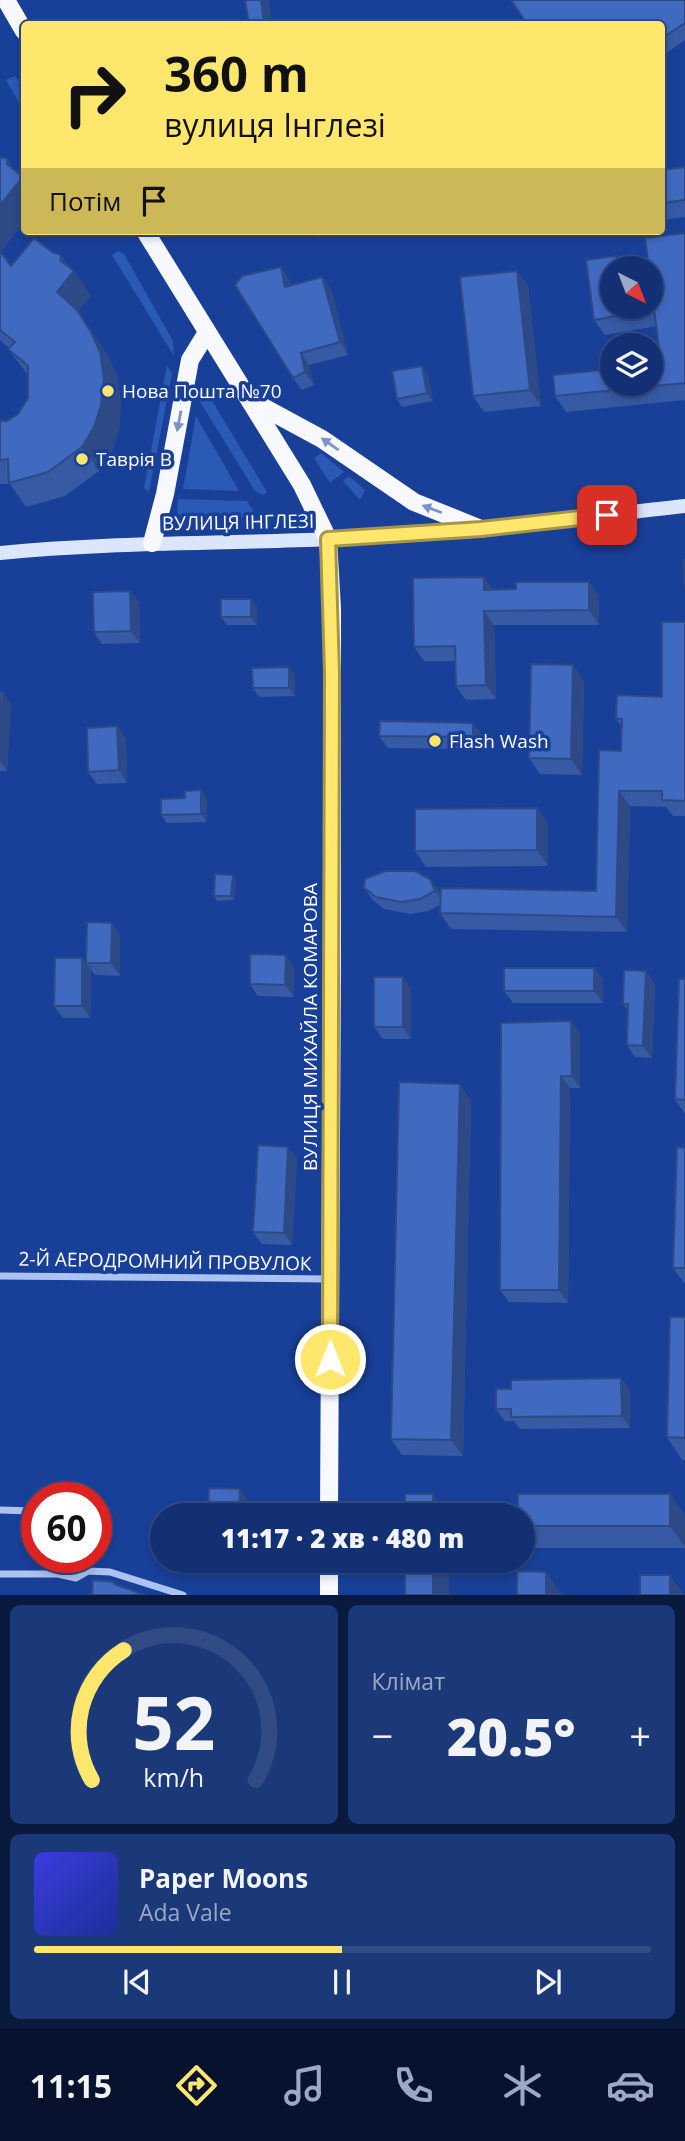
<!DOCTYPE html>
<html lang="uk">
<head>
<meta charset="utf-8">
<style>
  :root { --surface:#123073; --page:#1b3878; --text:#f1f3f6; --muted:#9ca9c4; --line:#314b85; --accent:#ffe76d }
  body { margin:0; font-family:"Open Sans",sans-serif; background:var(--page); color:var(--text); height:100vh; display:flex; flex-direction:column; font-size:26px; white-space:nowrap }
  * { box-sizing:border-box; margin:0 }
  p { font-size:23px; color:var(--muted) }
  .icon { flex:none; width:38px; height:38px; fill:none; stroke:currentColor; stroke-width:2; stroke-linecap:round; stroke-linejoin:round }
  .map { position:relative; height:1595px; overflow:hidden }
  .side { display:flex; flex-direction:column; gap:10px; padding:10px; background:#0a1a3f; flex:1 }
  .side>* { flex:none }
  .hud { position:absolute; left:21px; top:21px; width:644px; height:214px; border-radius:7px; box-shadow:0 4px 10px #0003,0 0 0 2px var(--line); background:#ffe76d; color:#111; overflow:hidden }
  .needle { width:46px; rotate:138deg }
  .controls { position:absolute; left:600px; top:256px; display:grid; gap:14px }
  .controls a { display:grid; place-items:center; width:63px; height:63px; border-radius:50%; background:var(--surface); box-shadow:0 4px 10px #0003,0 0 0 2px var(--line); font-size:35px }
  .speed { position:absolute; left:21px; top:1482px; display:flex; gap:14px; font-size:35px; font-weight:700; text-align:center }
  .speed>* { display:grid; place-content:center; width:91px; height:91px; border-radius:50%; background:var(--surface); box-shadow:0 4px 10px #0003,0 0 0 2px var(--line); line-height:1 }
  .speed .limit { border:10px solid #d22; background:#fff; color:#111 }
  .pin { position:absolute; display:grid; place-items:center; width:60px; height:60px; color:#fff; margin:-30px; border-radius:14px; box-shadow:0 4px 10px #0006 }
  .me { position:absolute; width:77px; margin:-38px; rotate:0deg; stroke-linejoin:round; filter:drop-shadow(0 0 5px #0008) }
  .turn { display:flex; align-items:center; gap:24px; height:147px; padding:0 28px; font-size:32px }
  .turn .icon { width:91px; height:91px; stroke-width:2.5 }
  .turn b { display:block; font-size:49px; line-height:60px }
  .then { display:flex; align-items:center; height:66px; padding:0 28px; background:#0003; gap:14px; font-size:26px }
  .big { font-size:52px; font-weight:800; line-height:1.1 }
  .side .widget { flex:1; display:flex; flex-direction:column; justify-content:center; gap:10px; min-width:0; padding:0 24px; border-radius:10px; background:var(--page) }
  .side .dial { align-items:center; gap:0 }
  .dial svg { height:182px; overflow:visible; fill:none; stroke:var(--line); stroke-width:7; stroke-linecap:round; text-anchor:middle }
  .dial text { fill:var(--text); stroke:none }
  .song { display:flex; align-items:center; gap:21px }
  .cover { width:84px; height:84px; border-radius:10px; background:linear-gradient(135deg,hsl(240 70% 55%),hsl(230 70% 35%)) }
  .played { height:7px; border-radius:4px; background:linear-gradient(90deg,var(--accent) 50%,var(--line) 50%) }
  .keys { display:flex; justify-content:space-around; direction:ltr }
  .heat { display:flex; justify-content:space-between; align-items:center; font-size:38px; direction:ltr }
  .side .tiles { flex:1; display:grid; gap:10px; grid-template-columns:1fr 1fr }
  .widget:last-child { grid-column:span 2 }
  .trip { position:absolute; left:150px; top:1503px; width:385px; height:70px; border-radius:35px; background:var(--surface); box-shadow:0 4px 10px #0003,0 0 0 2px var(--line); font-weight:800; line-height:70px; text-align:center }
  .menu { display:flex; height:112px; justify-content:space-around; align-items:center; background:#07132e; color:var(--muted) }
  .menu .icon { width:49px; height:49px }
  .menu .on { color:var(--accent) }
  .menu b { font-size:32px; color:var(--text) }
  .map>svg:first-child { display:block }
  .green { fill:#2b59b6 }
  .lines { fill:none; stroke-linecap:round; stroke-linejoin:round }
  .minor { stroke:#acc3f1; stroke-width:7 }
  .secondary { stroke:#dbe5fc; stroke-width:14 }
  .primary { stroke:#f7f9ff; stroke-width:18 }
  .wall { fill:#375aa5 }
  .shaded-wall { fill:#2d4a86 }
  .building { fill:#4069c0; stroke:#2d4a86; stroke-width:2 }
  .oneway { fill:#7c93c7 }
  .route-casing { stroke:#a69647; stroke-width:18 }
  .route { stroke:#ffe76d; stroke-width:12 }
  .poi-dot { fill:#ffe76d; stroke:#184099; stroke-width:2.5 }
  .labels { text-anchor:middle; stroke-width:7; stroke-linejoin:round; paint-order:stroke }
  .poi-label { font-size:19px; fill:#fff; stroke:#184099; text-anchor:start }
  .street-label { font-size:19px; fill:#fff; stroke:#184099 }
</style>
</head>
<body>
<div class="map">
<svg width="685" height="1595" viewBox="0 0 685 1595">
  <rect width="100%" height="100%" fill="#184099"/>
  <g class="green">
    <path d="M15,76L24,89V111L6,80Z"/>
    <path d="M118,251L124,254L173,341L174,356L112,255Z"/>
    <path d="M167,365L172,374L149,492L144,488Z"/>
    <path d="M205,389L267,492L263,495L255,491L199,400Z"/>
    <path d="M196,416L239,491L183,489Z"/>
    <path d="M321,453L344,472L330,483L314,458Z"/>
    <path d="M349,476L365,490L360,500L343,481Z"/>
    <path d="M178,499L247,501L257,517L183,519L177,512Z"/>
  </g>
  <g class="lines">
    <g class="minor">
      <path d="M0,1276L329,1279"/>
      <path d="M0,1510L33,1511"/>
      <path d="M0,1574H58L76,1578L88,1571L110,1572L183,1595"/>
    </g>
    <path class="secondary" d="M0,553C110,542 220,544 330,539C449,534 567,519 685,506"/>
    <g class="primary">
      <path d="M6,0L24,31"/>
      <path d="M145,231L302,485L328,539L332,609V953L329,1516"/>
      <path d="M250,400L322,439L414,502L481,529"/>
      <path d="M152,543L165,494L190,360L206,334"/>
      <path d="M329,1595V1561"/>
    </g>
  </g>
  <g class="wall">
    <path d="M685,0V40L662,56V24Z"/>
    <path d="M0,157L7,159L14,170L24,180V222L1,251L11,266L52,252L61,255L91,296L78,311L108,356L117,376L121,402L119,429L112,451L99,471L65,496L26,507L10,484H0V421H7L18,414L28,398V375L8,349L9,348L0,340Z"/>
    <path d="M685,167V217L662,220V170Z"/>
    <path d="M314,231H328L329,235L318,238Z"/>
    <path d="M537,231H568L540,234Z"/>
    <path d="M685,233V400L566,412L555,396L661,364L657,326L605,335L594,320L616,256L624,268H612L651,306Z"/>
    <path d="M517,271L528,286L541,406L484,412L473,396Z"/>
    <path d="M322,277L331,290L348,355L309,365L314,385L302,390L293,378L289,279L291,286Z"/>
    <path d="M428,374L433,401L402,407L397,399Z"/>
    <path d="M484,577L493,590L516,589L589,582L599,596V625H494L496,699L466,700L456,686L455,661H424L414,647Z"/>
    <path d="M130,591L139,603L140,643L102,644L94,632Z"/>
    <path d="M251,599L257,608V625H227L221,617Z"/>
    <path d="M685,622V816H673L666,807L630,806L627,932L451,929L440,913V905L428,911L410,914L384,909L373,900L364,888L430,879L439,891L440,895L596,891L621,751L622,727L616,719L662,697Z"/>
    <path d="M573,665L584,681L582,775L540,774L529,758Z"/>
    <path d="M295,675V696L259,697L253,688Z"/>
    <path d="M0,692L11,704L7,771H0Z"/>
    <path d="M117,726L126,739L127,783L97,784L88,772Z"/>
    <path d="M482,735V749L388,748L379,736Z"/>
    <path d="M201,790L207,799V822L167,823L161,815Z"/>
    <path d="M537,808L548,824V866L426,867L415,851Z"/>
    <path d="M233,875L236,879L234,900L217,901L214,896Z"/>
    <path d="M112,923L120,935V976L95,975L86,963Z"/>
    <path d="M82,958L91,970L90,1018H63L54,1006Z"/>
    <path d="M294,967V997L258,996L250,984Z"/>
    <path d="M594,968L603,980V1003H513L504,991Z"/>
    <path d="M685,979V1114L675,1099Z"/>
    <path d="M655,983L652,1058L635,1057L627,1045L628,1011L623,1004Z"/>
    <path d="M411,989V1039H383L374,1027Z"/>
    <path d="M571,1021L580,1034V1088H570L568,1303L509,1302L500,1290Z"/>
    <path d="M471,1100L463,1456L402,1455L391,1439Z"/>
    <path d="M288,1147L297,1159L292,1245L262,1244L253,1232Z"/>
    <path d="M685,1148V1284L673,1268Z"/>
    <path d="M685,1317V1460H682L667,1437Z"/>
    <path d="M621,1378L630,1391V1428L520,1429L514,1421H505L496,1409Z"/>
    <path d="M670,1494L685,1516V1548H534L523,1533V1516Z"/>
    <path d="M246,1498L245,1516H209L208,1513Z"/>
  </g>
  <g class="shaded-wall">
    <path d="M261,0H269L272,24H264Z"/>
    <path d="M7,159L21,179L23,177L24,180V222L0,252V205L7,164Z"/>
    <path d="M61,255L73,273L74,271L91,296L78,311L108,356L117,376L121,402L119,429L112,451L99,471L82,447L57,292Z"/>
    <path d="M616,256L624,268H618Z"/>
    <path d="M281,267L289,279L294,300L285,287Z"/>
    <path d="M517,271L528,286L541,406L530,390Z"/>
    <path d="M322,277L331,290L348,355L340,342Z"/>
    <path d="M301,353L309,365L314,385L305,372Z"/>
    <path d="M422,366L428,374L433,401L427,393Z"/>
    <path d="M484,577L494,591L484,590Z"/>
    <path d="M589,582L599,596V625L589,610Z"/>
    <path d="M130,591L139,603L140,643L131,631Z"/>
    <path d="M251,599L257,608V625L251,617Z"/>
    <path d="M484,611L494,625L496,699L486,685Z"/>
    <path d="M573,665L584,681L582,775L571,759Z"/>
    <path d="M289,667L295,675V696L289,688Z"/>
    <path d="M3,692L11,704L7,771L0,761V737Z"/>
    <path d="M473,723L482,735V749L473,737Z"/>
    <path d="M117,726L126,739L127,783L119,770Z"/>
    <path d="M201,790L207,799V822L201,814Z"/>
    <path d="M619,791L630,806L627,932L616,917Z"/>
    <path d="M537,808L548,824V866L537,850Z"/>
    <path d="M233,875L236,879L234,900L231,896Z"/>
    <path d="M430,879L439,891L443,903L435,891Z"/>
    <path d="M112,923L120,935V976L111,963Z"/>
    <path d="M286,955L294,967V997L285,985Z"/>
    <path d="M82,958L91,970L90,1018L82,1006Z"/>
    <path d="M594,968L603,980V1003L594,991Z"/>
    <path d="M646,971L655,983L652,1058L643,1046Z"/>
    <path d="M403,977L411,989V1039L403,1027Z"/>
    <path d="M571,1021L580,1034V1088L572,1076Z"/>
    <path d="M561,1076L570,1088L568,1303L559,1290Z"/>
    <path d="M460,1084L471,1100L463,1456L451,1440Z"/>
    <path d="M288,1147L297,1159L292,1245L284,1233Z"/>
    <path d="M621,1378L630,1391V1428L622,1416Z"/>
    <path d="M240,1489L246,1498L245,1516H240L239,1514Z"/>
    <path d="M433,1494L448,1516H433Z"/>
    <path d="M670,1494L685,1516V1547L670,1526Z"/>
    <rect x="433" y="1561" width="16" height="34"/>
    <path d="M546,1572L562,1594V1595H546Z"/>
    <path d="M670,1575L684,1595H670Z"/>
  </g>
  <g class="building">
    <path d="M245,0H261L264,24H249Z"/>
    <path d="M511,0H685V23L662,38V24H527Z"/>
    <path d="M0,157L7,159V164L23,177L0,205Z"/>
    <path d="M685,167V200L662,203V170Z"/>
    <path d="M685,233V383L555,396L553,375L612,369V383H651V365L661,364L654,309L594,320L586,260L616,256L618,268H612V306H651V268H649L645,238Z"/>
    <path d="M34,238L52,252L61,255L60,260L74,271L57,292L77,310L91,332L100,352L104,378L101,405L94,427L82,447L48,472L9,483L8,459L0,460V421H7L18,414L28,398V366L8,349L15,342L0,330V251L11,266Z"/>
    <path d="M281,267L285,287L322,277L340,342L301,353L305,372L293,378L235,285L242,276Z"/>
    <path d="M517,271L530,390L473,396L460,277Z"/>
    <path d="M422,366L427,393L397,399L392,371Z"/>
    <path d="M683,560H685V587Z"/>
    <path d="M484,577V590L516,589V582H589V610L484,611L486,685L456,686L455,646L414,647L413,578Z"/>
    <path d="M130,591L131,631L94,632L93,592Z"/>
    <rect x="221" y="599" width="30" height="18"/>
    <path d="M662,622H685V801L662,800V791H619L616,917L440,913L441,888L596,891L599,750L621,751L622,719H616L617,695L662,697Z"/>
    <path d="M531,664L573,665L571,759L529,758Z"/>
    <path d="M289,667V688H253L252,668Z"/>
    <path d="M0,692H3L0,737Z"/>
    <path d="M380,721L473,723V737L379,736Z"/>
    <path d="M117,726L119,770L88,772L87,728Z"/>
    <path d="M201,790V814L161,815V799L185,798V791Z"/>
    <path d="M537,808V850L415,851V809Z"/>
    <path d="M386,871H415L430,879L435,891L420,899L401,902L376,897L364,888L365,879Z"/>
    <path d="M215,874L233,875L231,896H214Z"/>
    <path d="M87,922L112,923L111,963H86Z"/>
    <path d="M250,954L286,955L285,985L250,984Z"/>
    <path d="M55,958H82V1006H54Z"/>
    <rect x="504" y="968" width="90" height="23"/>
    <path d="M624,970L646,971L643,1046L627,1045L628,1004H623Z"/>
    <rect x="374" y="977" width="29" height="50"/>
    <path d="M679,979H685V1100L675,1099Z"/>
    <path d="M571,1021L572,1076H561L559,1290H500L501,1023Z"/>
    <path d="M399,1082L460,1084L451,1440L391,1439Z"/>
    <path d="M258,1145L288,1147L284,1233L253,1232Z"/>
    <path d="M677,1147L685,1148V1268H673Z"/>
    <path d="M670,1317H685V1438L667,1437Z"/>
    <path d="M621,1378L622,1416L511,1417V1409H496V1389H511V1380Z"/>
    <path d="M209,1488L240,1489L239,1514L208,1513Z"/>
    <rect x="405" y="1494" width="28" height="22"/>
    <path d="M518,1494H670V1526H523V1516H518Z"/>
    <rect x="405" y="1561" width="28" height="34"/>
    <path d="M517,1571L546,1572V1595H517Z"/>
    <rect x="640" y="1575" width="30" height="20"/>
    <path d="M93,1580L114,1582V1584L145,1595H92Z"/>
  </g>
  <defs><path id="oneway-solid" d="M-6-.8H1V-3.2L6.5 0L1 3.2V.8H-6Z" transform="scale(1.75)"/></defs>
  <g class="oneway">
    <use href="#oneway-solid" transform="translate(179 421) rotate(101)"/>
    <use href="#oneway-solid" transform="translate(330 444) rotate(-145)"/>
    <use href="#oneway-solid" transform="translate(432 509) rotate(-159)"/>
  </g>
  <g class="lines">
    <g class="route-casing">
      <path id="route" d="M330,1359L332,673L328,539L481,529L607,515"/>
    </g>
    <use href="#route" class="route"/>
  </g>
  <g class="poi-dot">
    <circle cx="108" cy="391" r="7"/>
    <circle cx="82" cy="459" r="7"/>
    <circle cx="435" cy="741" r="7"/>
  </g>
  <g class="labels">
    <g class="poi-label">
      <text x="122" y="398">Нова Пошта №70</text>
      <text x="96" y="466">Таврія В</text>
      <text x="449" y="748">Flash Wash</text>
    </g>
    <g class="street-label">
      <text transform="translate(238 522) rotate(-1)" y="7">ВУЛИЦЯ ІНГЛЕЗІ</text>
      <text transform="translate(310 1027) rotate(-90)" y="7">ВУЛИЦЯ МИХАЙЛА КОМАРОВА</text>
      <text transform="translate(165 1261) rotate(1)" y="7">2-Й АЕРОДРОМНИЙ ПРОВУЛОК</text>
    </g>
  </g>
</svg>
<div class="controls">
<a><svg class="needle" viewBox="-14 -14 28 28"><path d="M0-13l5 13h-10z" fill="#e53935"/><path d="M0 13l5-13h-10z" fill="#9ca9c4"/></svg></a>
<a><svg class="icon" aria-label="layers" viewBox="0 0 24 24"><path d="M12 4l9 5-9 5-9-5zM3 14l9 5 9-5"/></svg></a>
</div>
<div class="speed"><div class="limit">60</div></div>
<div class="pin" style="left:607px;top:515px;background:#d93025"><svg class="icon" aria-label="arrive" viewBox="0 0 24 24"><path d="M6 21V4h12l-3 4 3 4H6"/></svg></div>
<svg class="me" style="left:330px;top:1359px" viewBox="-20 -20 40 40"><circle r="17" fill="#ffe76d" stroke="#fff" stroke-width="3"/><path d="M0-11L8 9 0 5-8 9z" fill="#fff"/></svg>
<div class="trip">11:17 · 2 хв · 480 m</div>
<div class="hud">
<div class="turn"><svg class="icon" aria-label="right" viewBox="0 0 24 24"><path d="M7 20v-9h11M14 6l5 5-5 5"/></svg><div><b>360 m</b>вулиця Інглезі</div></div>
<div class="then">Потім<svg class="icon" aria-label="arrive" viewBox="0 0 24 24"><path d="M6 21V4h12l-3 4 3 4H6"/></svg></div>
</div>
</div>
<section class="side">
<div class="tiles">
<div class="widget dial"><svg viewBox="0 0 100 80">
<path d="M14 69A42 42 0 1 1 86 69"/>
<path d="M14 69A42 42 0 0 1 28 12" stroke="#ffe76d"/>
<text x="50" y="56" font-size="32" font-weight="700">52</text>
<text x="50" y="72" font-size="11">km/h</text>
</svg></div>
<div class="widget"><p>Клімат</p>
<div class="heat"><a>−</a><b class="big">20.5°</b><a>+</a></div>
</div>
<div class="widget">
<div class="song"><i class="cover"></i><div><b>Paper Moons</b><p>Ada Vale</p></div></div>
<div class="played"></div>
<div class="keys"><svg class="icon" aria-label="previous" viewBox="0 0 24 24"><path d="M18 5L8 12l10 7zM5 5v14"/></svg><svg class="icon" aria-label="pause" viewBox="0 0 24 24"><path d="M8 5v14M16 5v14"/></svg><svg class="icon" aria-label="next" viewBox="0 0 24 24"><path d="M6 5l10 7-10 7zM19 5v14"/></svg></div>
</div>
</div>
</section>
<nav class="menu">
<b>11:15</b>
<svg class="icon on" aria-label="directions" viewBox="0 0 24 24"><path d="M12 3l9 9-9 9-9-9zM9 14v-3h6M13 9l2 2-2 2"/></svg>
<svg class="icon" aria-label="music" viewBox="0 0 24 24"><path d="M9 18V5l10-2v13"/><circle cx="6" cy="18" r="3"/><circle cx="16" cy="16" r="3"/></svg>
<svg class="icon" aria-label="phone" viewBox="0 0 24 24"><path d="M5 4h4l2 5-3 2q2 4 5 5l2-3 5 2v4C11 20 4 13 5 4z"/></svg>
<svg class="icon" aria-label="climate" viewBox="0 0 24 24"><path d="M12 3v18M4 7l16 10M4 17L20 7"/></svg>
<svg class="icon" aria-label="car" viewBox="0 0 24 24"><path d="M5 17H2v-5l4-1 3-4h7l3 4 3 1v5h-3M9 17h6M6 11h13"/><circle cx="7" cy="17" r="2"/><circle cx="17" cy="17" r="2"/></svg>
</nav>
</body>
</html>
